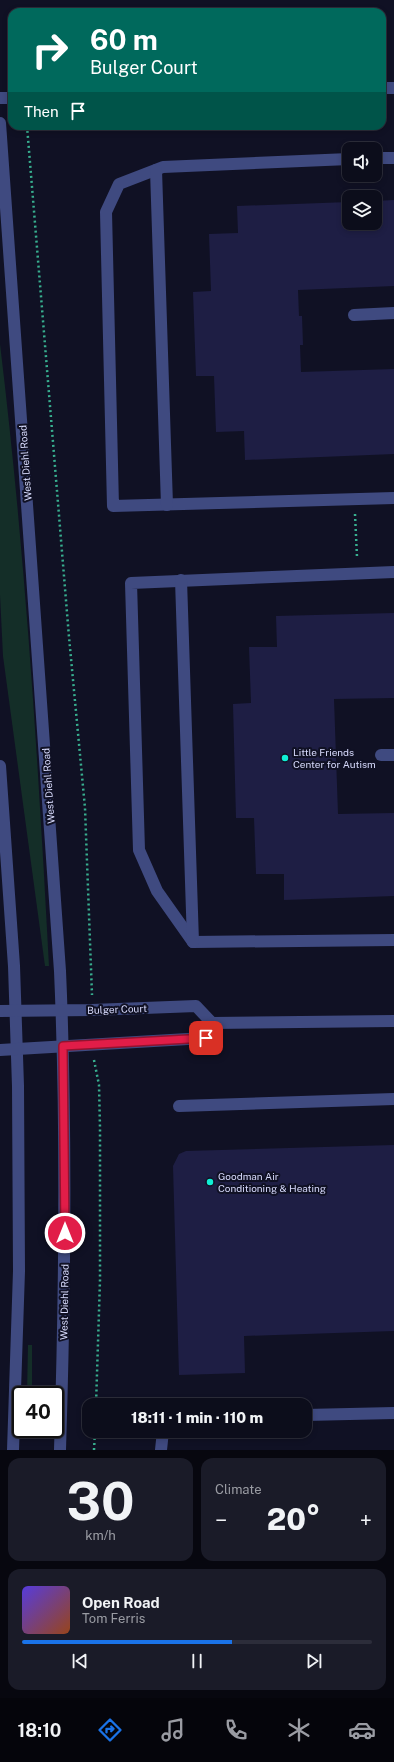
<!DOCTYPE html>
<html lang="en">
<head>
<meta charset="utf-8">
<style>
  :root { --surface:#0c0d1b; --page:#1a1b28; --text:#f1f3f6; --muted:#9a9ca3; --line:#2c2d3a; --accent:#1a73e8 }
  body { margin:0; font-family:"Public Sans",sans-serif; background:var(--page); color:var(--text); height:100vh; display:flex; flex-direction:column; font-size:15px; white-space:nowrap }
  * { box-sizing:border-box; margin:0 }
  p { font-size:13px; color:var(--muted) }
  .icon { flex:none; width:22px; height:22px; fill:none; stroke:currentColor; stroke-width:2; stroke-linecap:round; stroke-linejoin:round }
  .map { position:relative; height:1450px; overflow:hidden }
  .panel { display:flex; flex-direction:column; gap:8px; padding:8px; background:#07070f; flex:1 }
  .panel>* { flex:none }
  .top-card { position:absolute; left:8px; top:8px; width:378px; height:122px; border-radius:12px; box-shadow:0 2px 6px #0003,0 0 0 1px var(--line); background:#00695c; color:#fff; overflow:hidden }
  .tools { position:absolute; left:342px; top:142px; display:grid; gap:8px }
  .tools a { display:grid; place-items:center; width:40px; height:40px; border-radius:8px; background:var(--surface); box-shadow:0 2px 6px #0003,0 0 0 1px var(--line); font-size:20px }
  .speed { position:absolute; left:12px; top:1386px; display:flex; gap:8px; font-size:20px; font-weight:700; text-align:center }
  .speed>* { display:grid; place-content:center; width:52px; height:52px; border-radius:50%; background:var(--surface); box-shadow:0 2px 6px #0003,0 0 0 1px var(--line); line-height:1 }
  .speed .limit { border:2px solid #111; border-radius:6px; background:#fff; color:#111 }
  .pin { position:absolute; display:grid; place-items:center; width:34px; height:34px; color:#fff; margin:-17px; border-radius:8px; box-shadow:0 2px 6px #0006 }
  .me { position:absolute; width:44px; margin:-22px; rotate:0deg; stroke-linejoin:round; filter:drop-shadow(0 0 3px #0008) }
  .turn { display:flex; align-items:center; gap:14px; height:84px; padding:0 16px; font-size:18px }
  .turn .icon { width:52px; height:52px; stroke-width:2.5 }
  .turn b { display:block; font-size:28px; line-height:34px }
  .then { display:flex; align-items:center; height:38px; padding:0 16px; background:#0003; gap:8px; font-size:15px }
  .big { font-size:30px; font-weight:800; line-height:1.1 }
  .panel .tile { flex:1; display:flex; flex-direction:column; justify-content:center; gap:6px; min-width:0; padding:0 14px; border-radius:12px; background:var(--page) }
  .panel .dial { align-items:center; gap:0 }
  .dial b { font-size:52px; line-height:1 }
  .song { display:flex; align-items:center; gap:12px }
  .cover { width:48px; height:48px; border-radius:6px; background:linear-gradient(135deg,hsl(250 70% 55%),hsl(20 70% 35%)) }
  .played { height:4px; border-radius:2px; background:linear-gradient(90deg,var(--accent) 60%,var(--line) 60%) }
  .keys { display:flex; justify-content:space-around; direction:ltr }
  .heat { display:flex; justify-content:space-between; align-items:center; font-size:22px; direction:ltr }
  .panel .tiles { flex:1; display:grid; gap:8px; grid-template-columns:1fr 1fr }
  .tile:last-child { grid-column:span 2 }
  .trip { position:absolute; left:82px; top:1398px; width:230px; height:40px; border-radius:12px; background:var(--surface); box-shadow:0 2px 6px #0003,0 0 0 1px var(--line); font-weight:800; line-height:40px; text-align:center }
  .dock { display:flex; height:64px; justify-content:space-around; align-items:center; background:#05050b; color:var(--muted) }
  .dock .icon { width:28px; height:28px }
  .dock .on { color:var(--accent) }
  .dock b { font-size:18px; color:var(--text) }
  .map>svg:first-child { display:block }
  .green { fill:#142e28 }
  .building { fill:#1e1e44 }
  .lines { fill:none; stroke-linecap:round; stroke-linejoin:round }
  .path { stroke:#38af8f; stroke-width:2.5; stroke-dasharray:2 3; stroke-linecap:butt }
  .minor { stroke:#3f4a80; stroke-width:12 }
  .route-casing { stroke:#92132f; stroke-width:10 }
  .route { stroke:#e11d48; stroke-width:7 }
  .poi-dot { fill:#10efd6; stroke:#101124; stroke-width:1.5 }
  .labels { text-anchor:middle; stroke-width:4; stroke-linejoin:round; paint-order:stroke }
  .street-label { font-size:10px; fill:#d7dafc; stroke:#101124 }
  .poi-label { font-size:10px; fill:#d7dafc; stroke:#101124; text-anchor:start }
</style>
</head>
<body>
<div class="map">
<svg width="394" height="1450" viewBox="0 0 394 1450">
  <rect width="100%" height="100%" fill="#101124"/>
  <g class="green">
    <path d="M0,344C25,550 38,758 49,966H45L3,656L0,595Z"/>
    <path d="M28,1345H32V1395H27Z"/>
  </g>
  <g class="building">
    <path d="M394,200V286L298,290L299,316H302L303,345H300L301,372L394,369V454L245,460L244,431L216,432L214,376H196L193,292L211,291L209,234L238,233L237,206L349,202V223H375V201Z"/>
    <path d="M394,613V698L334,699L338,814L394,813V896L284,900V874H256L254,818H236L233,704L251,703L249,647H277L276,616Z"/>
    <path d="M394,1145V1331L244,1336L245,1373L179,1375L173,1166L179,1154L186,1151Z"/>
  </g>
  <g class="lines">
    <g class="path">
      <path d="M27,126L69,637L85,808L92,995"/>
      <path d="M355,514L357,557"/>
      <path d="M94,1060L99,1085L100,1128V1280L96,1405"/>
      <path d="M94,1450L95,1431"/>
    </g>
    <g class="minor">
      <path d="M382,88H394"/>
      <path d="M0,98H12"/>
      <path d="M0,123L60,971C67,1131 65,1290 60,1450"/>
      <path d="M375,158H394"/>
      <path d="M349,159L163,167L119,184L106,212L113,506L394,498"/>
      <path d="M156,170L167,505"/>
      <path d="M354,315L394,313"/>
      <path d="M394,572L131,583L139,850L157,891L193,942L394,940"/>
      <path d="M181,580L193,942"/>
      <path d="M381,755H394"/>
      <path d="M0,766L14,966L18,1086L19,1271L13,1450"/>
      <path d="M0,1011L92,1010L196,1006L212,1023L394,1021"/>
      <path d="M0,1050L205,1038L212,1023"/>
      <path d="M179,1106L394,1099"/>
      <path d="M305,1415L394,1413"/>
      <path d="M161,1450L163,1431"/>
    </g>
  </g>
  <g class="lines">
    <g class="route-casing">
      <path id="route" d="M65,1233L63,1046L206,1038"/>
    </g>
    <use href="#route" class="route"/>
  </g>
  <g class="poi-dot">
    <circle cx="285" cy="758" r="4"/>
    <circle cx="210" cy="1182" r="4"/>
  </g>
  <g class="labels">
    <g class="street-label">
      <text transform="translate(25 463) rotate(-94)" y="4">West Diehl Road</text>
      <text transform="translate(48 786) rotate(-94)" y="4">West Diehl Road</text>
      <text transform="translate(117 1009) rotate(-2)" y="4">Bulger Court</text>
      <text transform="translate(64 1302) rotate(-89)" y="4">West Diehl Road</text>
    </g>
    <g class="poi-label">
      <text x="293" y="756">Little Friends<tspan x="293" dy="12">Center for Autism</tspan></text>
      <text x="218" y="1180">Goodman Air<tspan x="218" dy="12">Conditioning &amp; Heating</tspan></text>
    </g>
  </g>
</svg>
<div class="tools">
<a><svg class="icon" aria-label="sound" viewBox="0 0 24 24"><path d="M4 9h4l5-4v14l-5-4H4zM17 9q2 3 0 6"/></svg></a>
<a><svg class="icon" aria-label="layers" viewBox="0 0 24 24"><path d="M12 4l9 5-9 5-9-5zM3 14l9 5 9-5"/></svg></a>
</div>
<div class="speed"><div class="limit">40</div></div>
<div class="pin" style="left:206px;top:1038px;background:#d93025"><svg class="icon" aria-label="arrive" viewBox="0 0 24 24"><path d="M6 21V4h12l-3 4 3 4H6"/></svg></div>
<svg class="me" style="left:65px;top:1233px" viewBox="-20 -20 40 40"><circle r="17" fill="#e11d48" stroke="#fff" stroke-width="3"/><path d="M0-11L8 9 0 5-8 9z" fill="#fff"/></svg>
<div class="trip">18:11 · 1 min · 110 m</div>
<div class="top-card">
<div class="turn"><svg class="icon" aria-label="right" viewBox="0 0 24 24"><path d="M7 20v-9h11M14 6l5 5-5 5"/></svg><div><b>60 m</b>Bulger Court</div></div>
<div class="then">Then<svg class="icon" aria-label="arrive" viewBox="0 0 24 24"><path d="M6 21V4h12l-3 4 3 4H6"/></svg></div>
</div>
</div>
<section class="panel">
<div class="tiles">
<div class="tile dial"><b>30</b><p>km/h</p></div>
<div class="tile"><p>Climate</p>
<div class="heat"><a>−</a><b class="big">20°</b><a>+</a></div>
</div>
<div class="tile">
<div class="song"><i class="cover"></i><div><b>Open Road</b><p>Tom Ferris</p></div></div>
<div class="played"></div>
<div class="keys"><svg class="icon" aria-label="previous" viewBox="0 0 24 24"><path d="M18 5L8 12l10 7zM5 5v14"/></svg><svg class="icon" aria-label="pause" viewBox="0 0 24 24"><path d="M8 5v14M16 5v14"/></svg><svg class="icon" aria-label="next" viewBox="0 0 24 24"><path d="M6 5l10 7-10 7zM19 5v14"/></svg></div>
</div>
</div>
</section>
<nav class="dock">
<b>18:10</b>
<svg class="icon on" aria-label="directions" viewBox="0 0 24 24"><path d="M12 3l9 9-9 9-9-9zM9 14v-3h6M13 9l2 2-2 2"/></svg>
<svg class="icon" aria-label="music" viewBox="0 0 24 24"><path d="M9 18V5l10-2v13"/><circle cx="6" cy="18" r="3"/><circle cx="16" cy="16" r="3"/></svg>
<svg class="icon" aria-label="phone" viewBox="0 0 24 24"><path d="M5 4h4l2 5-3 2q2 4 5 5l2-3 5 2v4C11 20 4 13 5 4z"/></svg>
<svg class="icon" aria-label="climate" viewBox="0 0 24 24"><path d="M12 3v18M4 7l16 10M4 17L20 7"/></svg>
<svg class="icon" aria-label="car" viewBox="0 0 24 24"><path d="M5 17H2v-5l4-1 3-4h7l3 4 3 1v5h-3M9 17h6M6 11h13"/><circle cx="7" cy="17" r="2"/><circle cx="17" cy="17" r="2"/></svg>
</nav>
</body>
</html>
